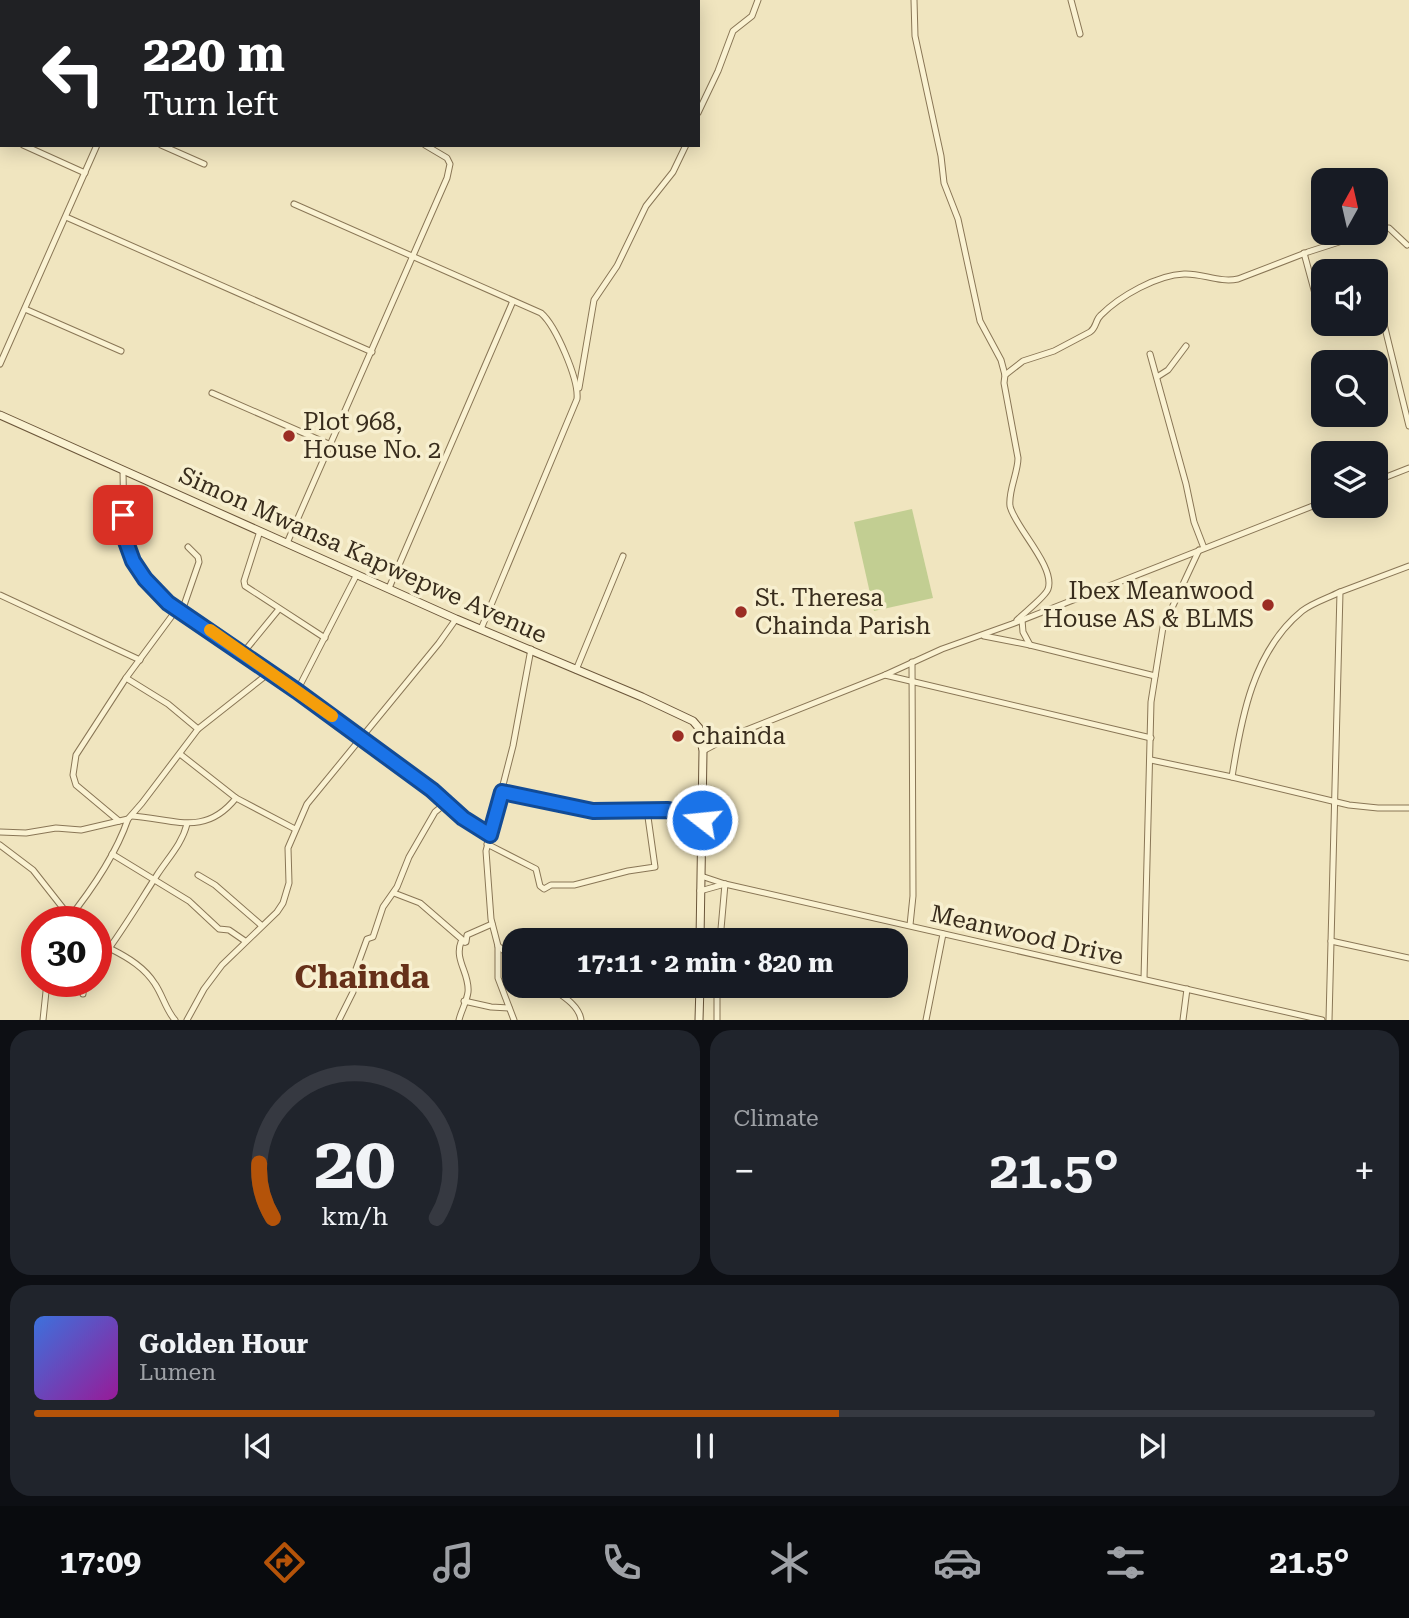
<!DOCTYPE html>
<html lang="en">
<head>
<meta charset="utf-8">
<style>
  :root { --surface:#171b24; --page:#20242c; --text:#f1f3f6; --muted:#9ea1a6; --line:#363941; --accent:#b45309 }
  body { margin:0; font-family:"Roboto Serif",serif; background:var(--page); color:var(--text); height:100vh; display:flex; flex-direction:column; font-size:26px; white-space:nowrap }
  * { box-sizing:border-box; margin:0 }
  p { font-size:23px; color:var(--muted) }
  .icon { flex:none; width:38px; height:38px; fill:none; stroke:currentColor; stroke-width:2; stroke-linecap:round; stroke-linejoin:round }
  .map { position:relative; height:1020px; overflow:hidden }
  .drawer { display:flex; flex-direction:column; gap:10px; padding:10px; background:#0d0f14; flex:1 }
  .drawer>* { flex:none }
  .top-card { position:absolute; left:0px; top:0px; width:700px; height:147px; box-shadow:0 4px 18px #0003; background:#202124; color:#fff; overflow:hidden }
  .needle { width:46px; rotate:8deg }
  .fabs { position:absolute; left:1311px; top:168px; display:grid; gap:14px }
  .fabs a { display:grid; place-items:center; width:77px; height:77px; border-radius:14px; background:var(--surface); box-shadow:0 4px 18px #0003; font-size:35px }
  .speed { position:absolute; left:21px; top:906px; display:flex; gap:14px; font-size:35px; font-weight:700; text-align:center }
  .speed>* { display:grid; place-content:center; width:91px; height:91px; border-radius:50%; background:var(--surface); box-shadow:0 4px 18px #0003; line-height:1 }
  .speed .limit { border:10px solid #d22; background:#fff; color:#111 }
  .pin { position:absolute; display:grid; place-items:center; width:60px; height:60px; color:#fff; margin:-30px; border-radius:14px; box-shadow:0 4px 10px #0006 }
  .me { position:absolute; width:77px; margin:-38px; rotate:286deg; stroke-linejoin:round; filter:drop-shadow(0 0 5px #0008) }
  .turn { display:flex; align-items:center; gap:24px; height:147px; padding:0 28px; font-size:32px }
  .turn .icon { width:91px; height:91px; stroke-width:2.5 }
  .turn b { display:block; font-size:49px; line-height:60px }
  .big { font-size:52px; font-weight:700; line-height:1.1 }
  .drawer .tile { flex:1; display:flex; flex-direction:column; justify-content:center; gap:10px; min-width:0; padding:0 24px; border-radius:21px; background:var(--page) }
  .drawer .dial { align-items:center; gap:0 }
  .dial svg { height:182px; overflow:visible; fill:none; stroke:var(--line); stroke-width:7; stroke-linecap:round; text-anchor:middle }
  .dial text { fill:var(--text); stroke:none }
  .song { display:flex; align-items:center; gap:21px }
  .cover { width:84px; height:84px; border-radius:10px; background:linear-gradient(135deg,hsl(220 70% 55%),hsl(300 70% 35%)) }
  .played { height:7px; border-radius:4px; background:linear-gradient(90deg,var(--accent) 60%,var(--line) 60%) }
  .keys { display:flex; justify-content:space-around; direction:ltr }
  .heat { display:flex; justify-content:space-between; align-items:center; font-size:38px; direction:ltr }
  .drawer .tiles { flex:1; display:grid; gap:10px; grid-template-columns:1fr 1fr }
  .tile:last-child { grid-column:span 2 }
  .trip { position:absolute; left:502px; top:928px; width:406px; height:70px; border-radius:21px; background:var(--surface); box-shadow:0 4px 18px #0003; font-weight:700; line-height:70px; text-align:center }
  .tab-bar { display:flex; height:112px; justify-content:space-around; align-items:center; background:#090b0e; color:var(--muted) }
  .tab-bar .icon { width:49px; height:49px }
  .tab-bar .current { color:var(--accent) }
  .tab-bar b { font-size:32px; color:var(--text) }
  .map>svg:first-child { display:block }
  .green { fill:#c2ce92 }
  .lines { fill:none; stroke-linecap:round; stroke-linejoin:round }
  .minor-casing { stroke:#897656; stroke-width:7 }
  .secondary-casing { stroke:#6b563a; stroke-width:9 }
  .minor { stroke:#faf2d2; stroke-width:5 }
  .secondary { stroke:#faf2d2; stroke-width:7 }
  .route-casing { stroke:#114b97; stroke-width:18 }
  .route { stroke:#1a73e8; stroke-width:12 }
  .slow { stroke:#f59e0b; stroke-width:12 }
  .poi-dot { fill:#9b2d24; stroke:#f7efcf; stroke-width:2.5 }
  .labels { text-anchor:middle; stroke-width:7; stroke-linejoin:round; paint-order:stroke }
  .poi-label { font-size:24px; fill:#382c1c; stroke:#f7efcf; text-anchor:start }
  .street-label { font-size:24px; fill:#382c1c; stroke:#f7efcf }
  .district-label { font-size:32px; font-weight:bold; fill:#663019; stroke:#f7efcf }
</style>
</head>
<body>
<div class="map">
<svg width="1409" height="1020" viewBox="0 0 1409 1020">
  <rect width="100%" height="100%" fill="#f0e5bf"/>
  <path class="green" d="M912,509L933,598L874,611L854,522Z"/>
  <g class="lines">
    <g class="minor-casing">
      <g id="minor">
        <path d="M459,0V2"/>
        <path d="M914,0L915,36L941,156L944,183L958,219L980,321L1001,360L1005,375L1004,383L1018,458C1018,473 1008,491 1010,506C1014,526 1056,567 1048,589C1046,596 1024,613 1017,620"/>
        <path d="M1071,0L1080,34"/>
        <path d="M40,2L41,0"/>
        <path d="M160,2L161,0"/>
        <path d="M250,2L251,0"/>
        <path d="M367,2L368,0"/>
        <path d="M0,97L2,92"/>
        <path d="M698,113L718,71L733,31L752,16L758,0"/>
        <path d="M0,135L2,136"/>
        <path d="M23,145L85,173"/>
        <path d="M161,145L204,164"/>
        <path d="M294,204L541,313C556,326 579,380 577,399L481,629"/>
        <path d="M66,217L372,352"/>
        <path d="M1376,230L1389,228L1407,245"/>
        <path d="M1304,253L1323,323"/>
        <path d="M25,309L121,351"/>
        <path d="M1376,314L1383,320L1409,426"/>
        <path d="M1324,324L1333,329L1351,324"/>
        <path d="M1150,354L1186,484L1194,522L1204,548"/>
        <path d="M0,364L97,145"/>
        <path d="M1005,375L1023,361L1054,351L1090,332C1097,327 1095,320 1101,315C1120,296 1157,275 1184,274C1202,273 1219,283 1238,279L1308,252L1367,233"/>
        <path d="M1157,377L1168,370L1186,346"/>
        <path d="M579,388L594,300L617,266L646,206L673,172L686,145"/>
        <path d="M212,393L331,445"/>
        <path d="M123,471L124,527L128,551L138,570L161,596L297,691L432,790L463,818L490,835"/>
        <path d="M1376,481L1409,468"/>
        <path d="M260,531L244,581L245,586L325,638"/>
        <path d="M287,543L447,178L450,164L447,158L425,145"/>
        <path d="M389,588L513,301"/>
        <path d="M0,595L140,660"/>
        <path d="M182,611L199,562L198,557L188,547"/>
        <path d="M1022,620L1023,632L1030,645"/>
        <path d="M984,636L1030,645L1155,676"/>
        <path d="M243,653L279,609"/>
        <path d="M576,670L623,556"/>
        <path d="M885,675L1151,738"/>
        <path d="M126,678L168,704L198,729"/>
        <path d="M297,691L357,574"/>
        <path d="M703,751L731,736L885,675L942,649L1012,624L1323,502"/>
        <path d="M180,754L236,798L295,829"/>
        <path d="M1151,760L1232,777L1349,805L1378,808H1409"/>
        <path d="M1232,777C1241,719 1253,651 1302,611C1312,603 1328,598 1340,592"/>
        <path d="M502,792L593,811L668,810L702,820"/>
        <path d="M132,816C174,819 205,837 236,798"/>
        <path d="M119,821L76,785L73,775L76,755L126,678L177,609"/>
        <path d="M0,832L26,833L56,828L81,830L128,819L142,803L198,729L269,673"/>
        <path d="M487,844L536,869L540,886L544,889L551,885H574L628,871L655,867L647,810"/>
        <path d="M0,845L33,870L70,917"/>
        <path d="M112,854L189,901L219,929L229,930L245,941"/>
        <path d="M198,875L215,885L261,925"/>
        <path d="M701,876L725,884L1322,1020"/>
        <path d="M700,891L725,884"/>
        <path d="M394,893L420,903L465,942"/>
        <path d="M66,922C91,891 115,857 128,819"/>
        <path d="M910,925L913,896L912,662"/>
        <path d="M720,940L725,884"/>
        <path d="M1331,941L1409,958"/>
        <path d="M498,946L514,959"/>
        <path d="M111,949C129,958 145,968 155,984C163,996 166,1010 175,1020"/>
        <path d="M96,966C119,937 137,906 157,875C168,858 182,844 187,824"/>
        <path d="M1144,979L1151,702L1163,627L1199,550"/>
        <path d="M547,985C559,994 579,1004 581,1020"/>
        <path d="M837,985L885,990"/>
        <path d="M83,994L84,982"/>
        <path d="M464,1001L491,1007L509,1008"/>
        <path d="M43,1020L47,982"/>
        <path d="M187,1020L204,989L222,965L277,912L283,903L289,883L288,848L307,804L439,643L456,619"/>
        <path d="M339,1020L353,992L356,969L367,939L373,937L383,907L397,887L409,857L435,812L446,803"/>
        <path d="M459,1020C461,1011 467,1001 468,992C470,974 454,960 461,942H466L467,935L492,924"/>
        <path d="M514,1020L498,978V946L491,919L486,851L513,746L531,649"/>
        <path d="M717,1020V985"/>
        <path d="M926,1020L943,934"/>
        <path d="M1183,1020L1187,989"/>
        <path d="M1329,1020L1340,592L1409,566"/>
      </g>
    </g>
    <g class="secondary-casing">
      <g id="secondary">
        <path d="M0,415L456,619L642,697L693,721L699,728L703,751L700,940"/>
        <path d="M699,1020L700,985"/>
      </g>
    </g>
    <use href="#minor" class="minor"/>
    <use href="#secondary" class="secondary"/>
  </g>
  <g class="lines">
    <g class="route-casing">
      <path id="route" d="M123,515L125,539L133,561L145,579L168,603L297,691L432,790L463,818L490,835L502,792L593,811L668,810L702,820"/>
    </g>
    <use href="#route" class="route"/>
    <path class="slow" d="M210,630L332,716"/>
  </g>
  <g class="poi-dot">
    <circle cx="289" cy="436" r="7"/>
    <circle cx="1268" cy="605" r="7"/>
    <circle cx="741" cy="612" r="7"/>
    <circle cx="678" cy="736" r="7"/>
  </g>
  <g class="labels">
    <g class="poi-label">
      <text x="303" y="430">Plot 968,<tspan x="303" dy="28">House No. 2</tspan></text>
      <text x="1254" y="599" text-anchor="end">Ibex Meanwood<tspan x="1254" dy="28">House AS &amp; BLMS</tspan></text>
      <text x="755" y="606">St. Theresa<tspan x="755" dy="28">Chainda Parish</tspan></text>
      <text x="692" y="744">chainda</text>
    </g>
    <g class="street-label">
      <text transform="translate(363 555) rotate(24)" y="8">Simon Mwansa Kapwepwe Avenue</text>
      <text transform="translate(1027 935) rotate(13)" y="8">Meanwood Drive</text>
    </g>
    <g class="district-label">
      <text x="362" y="988">Chainda</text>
    </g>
  </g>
</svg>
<div class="fabs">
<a><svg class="needle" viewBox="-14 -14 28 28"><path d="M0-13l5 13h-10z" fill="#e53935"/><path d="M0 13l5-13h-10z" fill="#9ea1a6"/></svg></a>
<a><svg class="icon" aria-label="sound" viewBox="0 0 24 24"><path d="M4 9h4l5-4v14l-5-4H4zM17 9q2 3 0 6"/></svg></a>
<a><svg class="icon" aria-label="search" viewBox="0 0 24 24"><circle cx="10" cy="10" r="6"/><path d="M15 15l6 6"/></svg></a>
<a><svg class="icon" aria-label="layers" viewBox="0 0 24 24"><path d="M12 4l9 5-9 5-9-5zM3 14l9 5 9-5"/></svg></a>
</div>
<div class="speed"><div class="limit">30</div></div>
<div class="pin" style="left:123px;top:515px;background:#d93025"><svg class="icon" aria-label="arrive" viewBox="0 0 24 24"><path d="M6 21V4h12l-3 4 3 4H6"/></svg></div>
<svg class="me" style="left:702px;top:820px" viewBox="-20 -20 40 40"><circle r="17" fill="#1a73e8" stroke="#fff" stroke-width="3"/><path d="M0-11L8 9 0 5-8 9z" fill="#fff"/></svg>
<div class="trip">17:11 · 2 min · 820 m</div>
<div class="top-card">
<div class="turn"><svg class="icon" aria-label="left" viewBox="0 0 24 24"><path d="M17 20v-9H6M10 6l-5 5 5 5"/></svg><div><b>220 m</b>Turn left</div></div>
</div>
</div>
<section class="drawer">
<div class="tiles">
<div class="tile dial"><svg viewBox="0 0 100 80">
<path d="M14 69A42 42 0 1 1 86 69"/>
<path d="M14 69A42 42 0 0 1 8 45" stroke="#b45309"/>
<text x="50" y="56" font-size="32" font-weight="700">20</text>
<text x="50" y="72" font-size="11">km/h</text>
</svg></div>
<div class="tile"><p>Climate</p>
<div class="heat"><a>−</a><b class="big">21.5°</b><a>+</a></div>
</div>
<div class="tile">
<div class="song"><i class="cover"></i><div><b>Golden Hour</b><p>Lumen</p></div></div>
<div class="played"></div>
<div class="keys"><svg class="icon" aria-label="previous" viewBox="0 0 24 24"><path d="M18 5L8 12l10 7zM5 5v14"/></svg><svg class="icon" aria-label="pause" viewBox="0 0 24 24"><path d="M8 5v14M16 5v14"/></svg><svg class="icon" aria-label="next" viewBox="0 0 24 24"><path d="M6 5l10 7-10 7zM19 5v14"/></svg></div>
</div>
</div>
</section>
<nav class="tab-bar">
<b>17:09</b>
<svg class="icon current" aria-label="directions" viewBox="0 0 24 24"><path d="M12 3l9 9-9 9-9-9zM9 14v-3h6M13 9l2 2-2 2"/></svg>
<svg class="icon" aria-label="music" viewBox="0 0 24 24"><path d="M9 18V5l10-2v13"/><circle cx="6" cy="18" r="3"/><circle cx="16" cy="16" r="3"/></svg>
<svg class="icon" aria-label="phone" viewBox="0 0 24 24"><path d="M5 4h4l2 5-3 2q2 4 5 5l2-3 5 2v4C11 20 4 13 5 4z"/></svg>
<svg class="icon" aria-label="climate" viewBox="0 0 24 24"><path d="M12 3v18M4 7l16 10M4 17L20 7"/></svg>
<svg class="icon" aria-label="car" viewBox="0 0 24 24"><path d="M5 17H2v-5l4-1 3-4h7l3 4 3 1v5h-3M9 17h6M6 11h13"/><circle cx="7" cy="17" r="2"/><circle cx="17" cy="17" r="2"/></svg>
<svg class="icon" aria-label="filters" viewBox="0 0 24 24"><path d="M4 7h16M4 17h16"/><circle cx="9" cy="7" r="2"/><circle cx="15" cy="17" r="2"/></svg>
<b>21.5°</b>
</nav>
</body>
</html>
